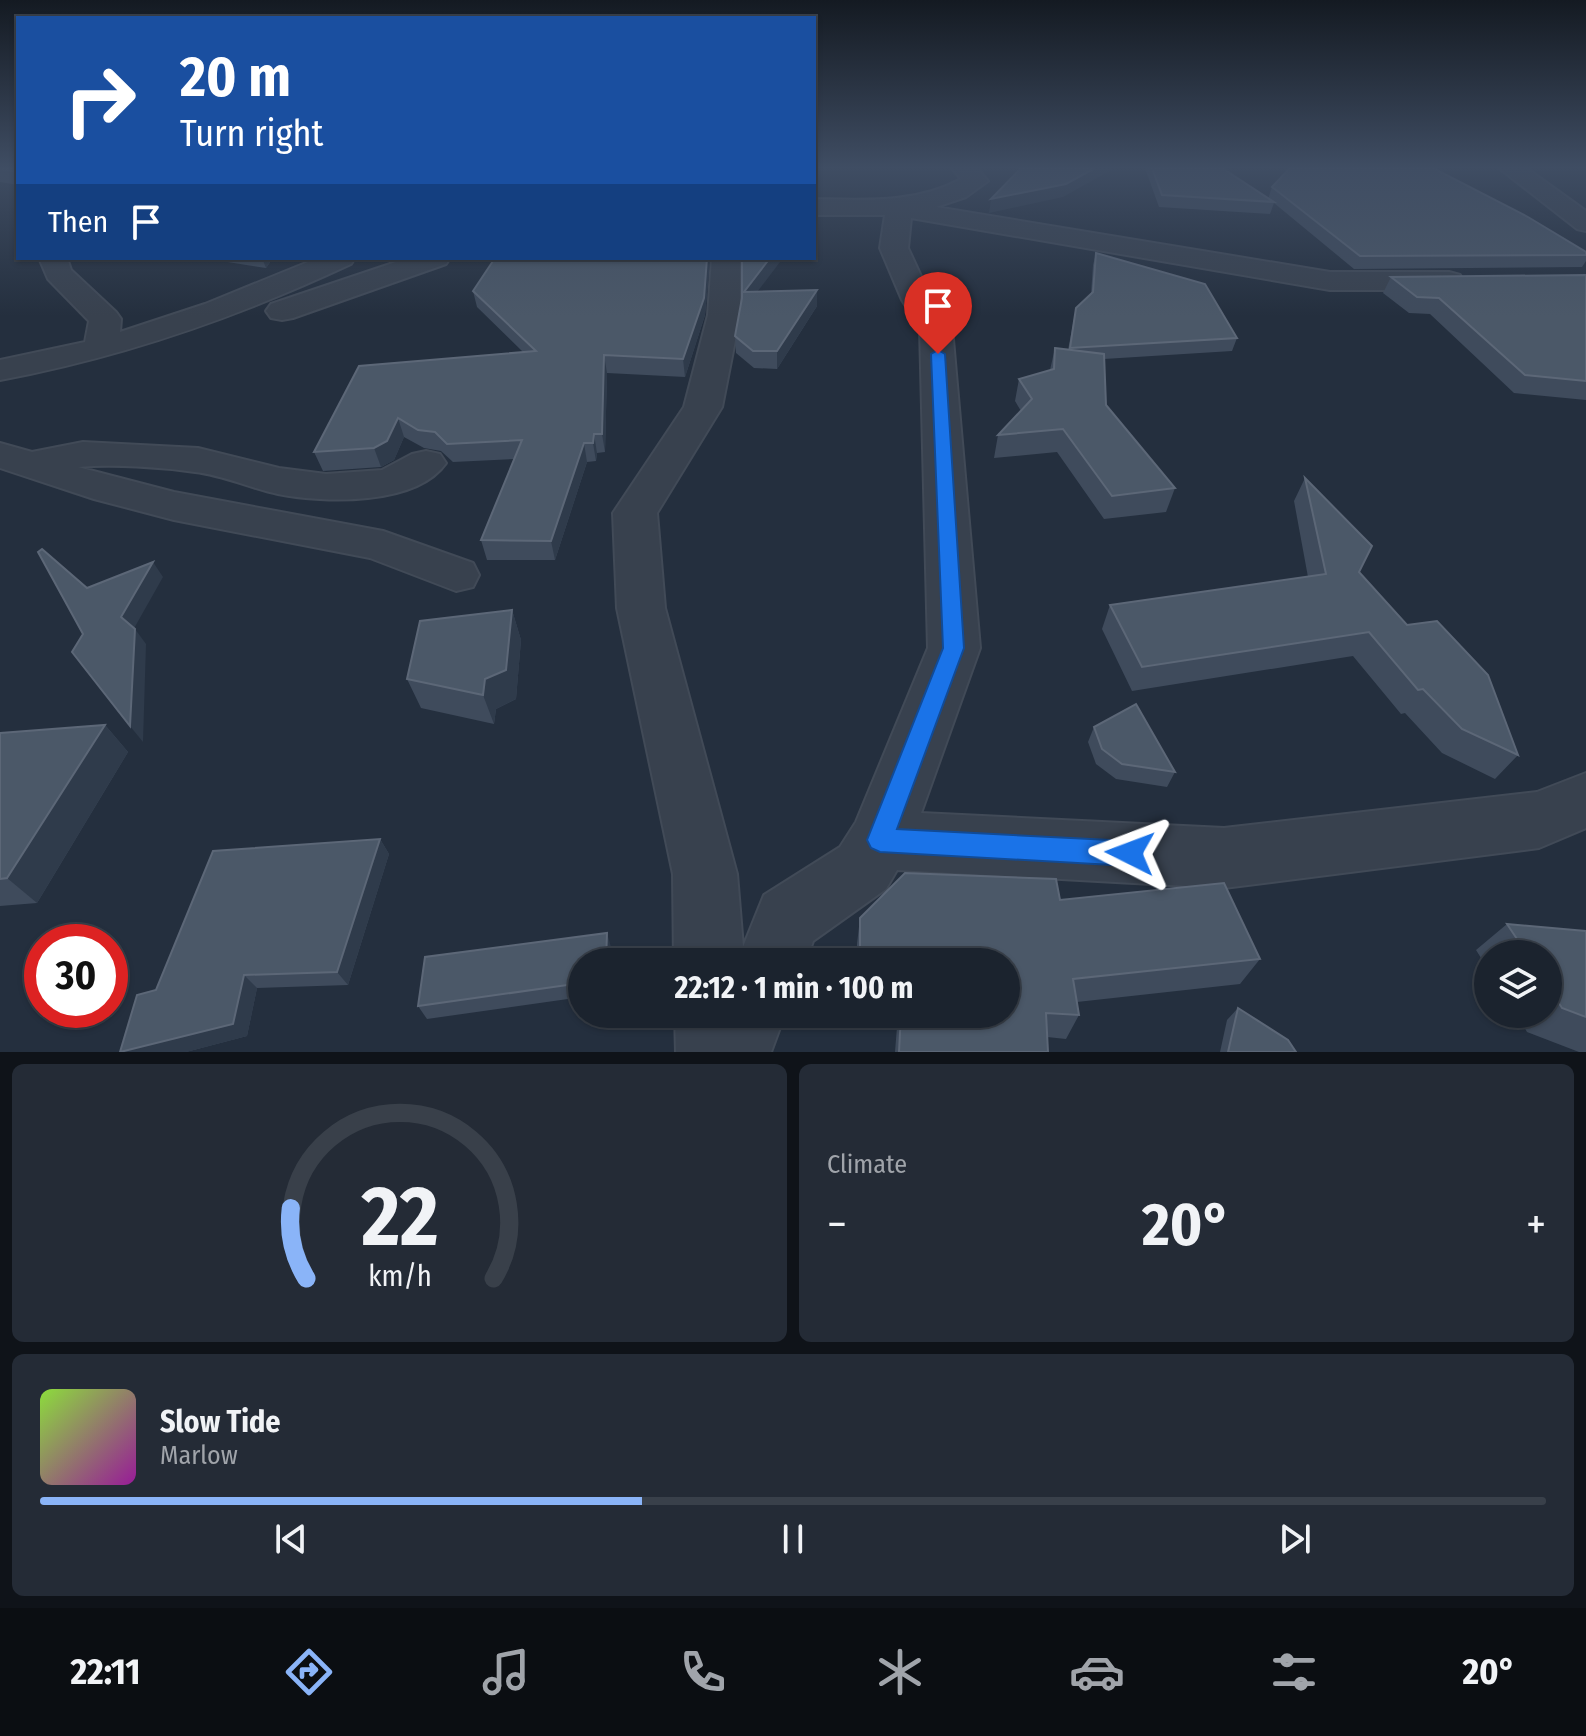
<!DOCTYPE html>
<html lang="en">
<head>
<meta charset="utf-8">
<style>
  :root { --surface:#1b232e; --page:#242b36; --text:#f1f3f6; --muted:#a0a4aa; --line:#39404a; --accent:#8ab4f8 }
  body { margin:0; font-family:"Fira Sans Condensed",sans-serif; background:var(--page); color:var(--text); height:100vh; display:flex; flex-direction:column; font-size:30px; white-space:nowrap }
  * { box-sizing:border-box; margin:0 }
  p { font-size:26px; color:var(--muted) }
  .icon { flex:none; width:44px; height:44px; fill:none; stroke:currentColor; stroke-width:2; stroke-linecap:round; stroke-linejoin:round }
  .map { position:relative; height:1052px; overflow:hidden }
  .panel { display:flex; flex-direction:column; gap:12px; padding:12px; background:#0f1319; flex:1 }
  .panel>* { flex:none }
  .top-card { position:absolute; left:16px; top:16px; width:800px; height:244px; border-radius:0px; box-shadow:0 2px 6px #0004,0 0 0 2px var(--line); background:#1a4fa0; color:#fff; overflow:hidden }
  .tools { position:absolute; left:1474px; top:940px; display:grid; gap:16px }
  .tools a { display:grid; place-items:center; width:88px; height:88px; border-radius:50%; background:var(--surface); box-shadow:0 2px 6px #0004,0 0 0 2px var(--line); font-size:40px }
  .speed { position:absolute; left:24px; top:924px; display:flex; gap:16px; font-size:40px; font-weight:700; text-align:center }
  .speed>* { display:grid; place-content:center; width:104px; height:104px; border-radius:50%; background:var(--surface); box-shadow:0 2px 6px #0004,0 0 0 2px var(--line); line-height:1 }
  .speed .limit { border:12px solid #d22; background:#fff; color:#111 }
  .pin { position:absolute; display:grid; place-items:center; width:68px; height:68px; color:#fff; margin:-82px -34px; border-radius:50% 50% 50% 0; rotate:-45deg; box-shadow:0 0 8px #0007 }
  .pin .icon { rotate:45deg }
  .me { position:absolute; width:88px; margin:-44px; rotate:273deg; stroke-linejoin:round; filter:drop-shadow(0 0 6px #0008) }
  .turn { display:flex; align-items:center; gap:28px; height:168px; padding:0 32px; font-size:36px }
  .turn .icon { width:104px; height:104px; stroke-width:2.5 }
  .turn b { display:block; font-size:56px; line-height:68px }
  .then { display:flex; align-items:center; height:76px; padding:0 32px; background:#0003; gap:16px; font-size:30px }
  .big { font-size:60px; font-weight:700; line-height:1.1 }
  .panel .widget { flex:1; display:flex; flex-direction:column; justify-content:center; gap:12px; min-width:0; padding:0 28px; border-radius:12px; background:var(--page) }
  .panel .dial { align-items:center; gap:0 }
  .dial svg { height:208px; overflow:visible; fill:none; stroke:var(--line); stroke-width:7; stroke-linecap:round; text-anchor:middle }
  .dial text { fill:var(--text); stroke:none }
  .song { display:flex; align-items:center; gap:24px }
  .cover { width:96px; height:96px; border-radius:12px; background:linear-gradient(135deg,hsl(90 70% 55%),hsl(300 70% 35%)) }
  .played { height:8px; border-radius:4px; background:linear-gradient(90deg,var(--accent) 40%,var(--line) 40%) }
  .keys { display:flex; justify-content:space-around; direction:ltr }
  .heat { display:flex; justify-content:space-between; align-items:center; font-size:44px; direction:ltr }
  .panel .tiles { flex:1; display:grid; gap:12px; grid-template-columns:1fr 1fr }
  .widget:last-child { grid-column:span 2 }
  .trip { position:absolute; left:568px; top:948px; width:452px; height:80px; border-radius:40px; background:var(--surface); box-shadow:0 2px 6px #0004,0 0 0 2px var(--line); font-weight:700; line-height:80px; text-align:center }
  .tab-bar { display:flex; height:128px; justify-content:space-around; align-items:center; background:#0b0e12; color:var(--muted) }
  .tab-bar .icon { width:56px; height:56px }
  .tab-bar .selected { color:var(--accent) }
  .tab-bar b { font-size:36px; color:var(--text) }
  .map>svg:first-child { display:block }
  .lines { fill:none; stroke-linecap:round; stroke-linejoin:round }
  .minor-casing { stroke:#414a57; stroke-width:4 }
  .minor { fill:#38414e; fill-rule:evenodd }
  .wall { fill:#3f4b5c }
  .shaded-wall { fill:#2f3b4b }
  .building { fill:#4b5868; stroke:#5c6777; stroke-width:2 }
  .route { fill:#1a73e8; stroke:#114b97; stroke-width:2 }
</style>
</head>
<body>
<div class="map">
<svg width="1586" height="1052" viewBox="0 0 1586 1052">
  <rect width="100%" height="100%" fill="#242f3e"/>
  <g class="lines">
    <g class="minor-casing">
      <g id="minor">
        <path d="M952,168H977L988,181L966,197L936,207L1330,272H1449L1460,275L1464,281L1460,287L1449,290H1330L911,218L908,248L932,300L952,328L980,648L921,813L1224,828L1537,792L1586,773V828L1539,848L1224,888L897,870L886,889L813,941L806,962H674L673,874L617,608L613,513L684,407L708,315L712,258H740V315L722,407L657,513L665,608L737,874L743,947L764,895L840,847L856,822L928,648L920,328L902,300L880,248L885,215H814V199C864,200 915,204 961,179Z"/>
        <path d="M1499,168H1526L1586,211V231L1577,229Z"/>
        <path d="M39,258H67L71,270L116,312L121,319L120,332L205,304L318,258H355L351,264C238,317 123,357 0,380V360L85,342L89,321L48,279Z"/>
        <path d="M408,258H450L446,264L293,318L282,320L271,318L266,311L271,304Z"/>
        <path d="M83,442L198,448L279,468L326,474L382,470L412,454L426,451L440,454L446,463C416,506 324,503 278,494C250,488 223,475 195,472C160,467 113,464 78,467L174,492L383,531L473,563L479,575L473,587L456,591L370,558L174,520L94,499L0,468V443L32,452Z"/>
        <path d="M675,1014H785L771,1052H676Z"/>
      </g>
    </g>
    <use href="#minor" class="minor"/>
  </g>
  <g class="wall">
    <path d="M0,168H18V185L0,182Z"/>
    <path d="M1145,168H1222L1268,199L1272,187L1586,252V261L1582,267L1354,269L1274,203L1270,214L1159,207Z"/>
    <path d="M1096,253L1237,338L1232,351L1104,359L1106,405L1175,488L1166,512L1104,519L1057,452L994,458L998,435L1021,411L1015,401L1019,379L1050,370L1055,348L1068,350L1076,308L1091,294L1093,265Z"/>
    <path d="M202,258H273L266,268Z"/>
    <path d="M495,258H710L705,315L685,377L607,373L605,452L597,453L596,461L587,462L555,560H487L481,540L514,459L453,462L441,451L424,448L404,437L394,460L381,467L323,471L314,452L523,352L477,307L473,291Z"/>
    <path d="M1586,275V400L1514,393L1430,314L1409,313L1383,293L1391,277Z"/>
    <path d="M817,290V306L777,369L754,368L736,353L735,336L742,298L757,291Z"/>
    <path d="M1305,478L1359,572L1518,755L1495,779L1442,753L1405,713L1401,714L1353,656L1132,691L1102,629L1110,605L1308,577L1294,501Z"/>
    <path d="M512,610L521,640L516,699L496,709L494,724L421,708L407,679Z"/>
    <path d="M105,725L128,752L37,903L0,906V733Z"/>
    <path d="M1094,727L1175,772L1167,787L1116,779L1096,764L1088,742Z"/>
    <path d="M380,839L389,854L348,985L257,988L247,1036L186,1052H120L156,990Z"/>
    <path d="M1060,900L1260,959L1240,984L1077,1002L1079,1015L1066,1039L1047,1037L1048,1052H895L897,1027L857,1025V1014H1006V962H857V944L860,918Z"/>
    <path d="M1507,924L1586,931V1052H1579L1527,1032L1516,1014H1548V954H1488V969L1476,950Z"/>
    <path d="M611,947V962H582V997L427,1019L418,1006Z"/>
    <path d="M1238,1008L1296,1052H1220L1227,1020Z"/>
  </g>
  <g class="shaded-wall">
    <path d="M1095,168H1115L1063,197L989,213L991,199Z"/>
    <path d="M262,258H273L266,268Z"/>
    <path d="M707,258H710L705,315L685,377L683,359Z"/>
    <path d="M770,258H783L745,308L744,292Z"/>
    <path d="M817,290V306L777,369V351Z"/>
    <path d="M604,355L607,373L605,452L602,434Z"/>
    <path d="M398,418L404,437L394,460L381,467L374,448Z"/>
    <path d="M594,434L597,453L596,461L593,443Z"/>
    <path d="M584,443L587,462L555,560L551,541Z"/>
    <path d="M153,562L163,577L132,632L121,617Z"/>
    <path d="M512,610L521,640L516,699L496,709L494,724L483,695L485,679Z"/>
    <path d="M135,629L146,644L143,742L130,726Z"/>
    <path d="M105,725L128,752L37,903L7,878Z"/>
    <path d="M380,839L389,854L348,985L337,972Z"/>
    <path d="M607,933L611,947V962H606Z"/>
    <path d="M244,975L257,988L247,1036L186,1052H123Z"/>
  </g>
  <g class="building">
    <path d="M0,168H18V172L0,169Z"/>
    <path d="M1021,168H1095L1066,184L991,199Z"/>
    <path d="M1152,168H1222L1274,202L1162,195Z"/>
    <path d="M1290,168H1433L1528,217L1586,252V255L1360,256L1272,187Z"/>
    <path d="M1096,253L1205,284L1237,338L1070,348L1076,308L1093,292Z"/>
    <path d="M495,258H707L704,298L683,359L604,355L602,434H594L593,443H584L551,541L481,540L522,440L447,444L435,432L418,430L398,418L387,441L374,448L314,452L359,366L536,351L473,291Z"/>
    <path d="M742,258H770L744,292L817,290L777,351H753L735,336L742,298Z"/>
    <path d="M1586,275V381L1525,375L1439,298L1417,297L1391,277Z"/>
    <path d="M1055,348L1104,354L1106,405L1175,488L1112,496L1063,429L998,435L1032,399L1019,379L1054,369Z"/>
    <path d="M1305,478L1372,546L1359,572L1407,625L1437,621L1488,675L1518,755L1462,729L1423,689L1418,690L1369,632L1142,667L1110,605L1326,574Z"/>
    <path d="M42,549L87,588L153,562L121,617L135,629L130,726L72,652L83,634L38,552Z"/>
    <path d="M512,610L506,670L485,679L483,695L407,679L420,621Z"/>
    <path d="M1136,704L1175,772L1122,764L1102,749L1094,727Z"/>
    <path d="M105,725L7,878L0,879V733Z"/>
    <path d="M380,839L337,972L244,975L233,1024L120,1052L137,995L156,990L213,851Z"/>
    <path d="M905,873L1056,879L1060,900L1224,883L1260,959L1073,979L1079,1015L1046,1013L1048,1052H899L901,1014H1006V962H860V918Z"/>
    <path d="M1507,924L1586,931V1017L1562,1008L1548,986V954H1527Z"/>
    <path d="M607,933L606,962H582V983L418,1006L425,957Z"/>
    <path d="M1238,1008L1288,1040L1296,1052H1228Z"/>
  </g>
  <linearGradient id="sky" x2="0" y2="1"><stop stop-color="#141a22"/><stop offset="0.53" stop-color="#3f4d63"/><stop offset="1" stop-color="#3f4d63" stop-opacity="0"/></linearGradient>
  <rect width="1586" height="316" fill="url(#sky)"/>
  <path class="route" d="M938,350L945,354L964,648L897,829L1130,841L1139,845L1143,853L1139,862L1130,866L880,852L871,848L867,840L943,648L931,354Z"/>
</svg>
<div class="tools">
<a><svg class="icon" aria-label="layers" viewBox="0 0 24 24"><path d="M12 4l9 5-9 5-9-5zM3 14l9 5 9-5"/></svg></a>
</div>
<div class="speed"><div class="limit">30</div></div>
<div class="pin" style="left:938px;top:354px;background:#d93025"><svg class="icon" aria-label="arrive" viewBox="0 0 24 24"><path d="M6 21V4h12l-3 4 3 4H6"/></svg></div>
<svg class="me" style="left:1130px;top:853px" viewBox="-20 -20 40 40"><path d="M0-17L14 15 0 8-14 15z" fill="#1a73e8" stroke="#fff" stroke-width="4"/></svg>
<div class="trip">22:12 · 1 min · 100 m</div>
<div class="top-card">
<div class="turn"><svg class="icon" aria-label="right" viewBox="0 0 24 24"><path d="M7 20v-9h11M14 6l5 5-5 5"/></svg><div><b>20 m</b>Turn right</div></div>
<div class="then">Then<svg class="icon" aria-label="arrive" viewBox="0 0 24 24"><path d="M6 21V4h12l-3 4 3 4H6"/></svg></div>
</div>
</div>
<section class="panel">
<div class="tiles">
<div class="widget dial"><svg viewBox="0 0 100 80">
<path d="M14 69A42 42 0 1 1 86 69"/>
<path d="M14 69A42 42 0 0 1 8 42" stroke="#8ab4f8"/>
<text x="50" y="56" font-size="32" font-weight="700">22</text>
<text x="50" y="72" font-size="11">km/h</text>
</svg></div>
<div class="widget"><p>Climate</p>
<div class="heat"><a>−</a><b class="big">20°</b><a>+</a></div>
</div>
<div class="widget">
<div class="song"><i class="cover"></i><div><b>Slow Tide</b><p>Marlow</p></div></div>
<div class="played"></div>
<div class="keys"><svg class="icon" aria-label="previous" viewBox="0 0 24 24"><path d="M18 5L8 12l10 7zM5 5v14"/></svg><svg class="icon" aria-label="pause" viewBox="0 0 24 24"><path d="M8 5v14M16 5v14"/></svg><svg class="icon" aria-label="next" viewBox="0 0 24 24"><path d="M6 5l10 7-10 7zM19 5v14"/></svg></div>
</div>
</div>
</section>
<nav class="tab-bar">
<b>22:11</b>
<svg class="icon selected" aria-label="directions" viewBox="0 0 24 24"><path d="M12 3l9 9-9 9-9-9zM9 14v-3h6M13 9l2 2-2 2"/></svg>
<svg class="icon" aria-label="music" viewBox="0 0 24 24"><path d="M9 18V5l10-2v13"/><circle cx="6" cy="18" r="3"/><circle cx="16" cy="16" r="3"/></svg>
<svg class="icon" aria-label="phone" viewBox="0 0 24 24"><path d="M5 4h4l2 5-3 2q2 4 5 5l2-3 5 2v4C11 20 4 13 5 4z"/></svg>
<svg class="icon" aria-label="climate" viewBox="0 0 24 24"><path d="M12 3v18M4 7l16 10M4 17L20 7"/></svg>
<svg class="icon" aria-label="car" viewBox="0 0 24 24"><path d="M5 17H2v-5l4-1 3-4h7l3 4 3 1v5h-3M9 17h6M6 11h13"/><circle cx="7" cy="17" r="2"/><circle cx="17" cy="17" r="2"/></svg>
<svg class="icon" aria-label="filters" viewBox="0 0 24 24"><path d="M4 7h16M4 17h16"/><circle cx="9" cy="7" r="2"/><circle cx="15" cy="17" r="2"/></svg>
<b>20°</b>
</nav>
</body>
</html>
